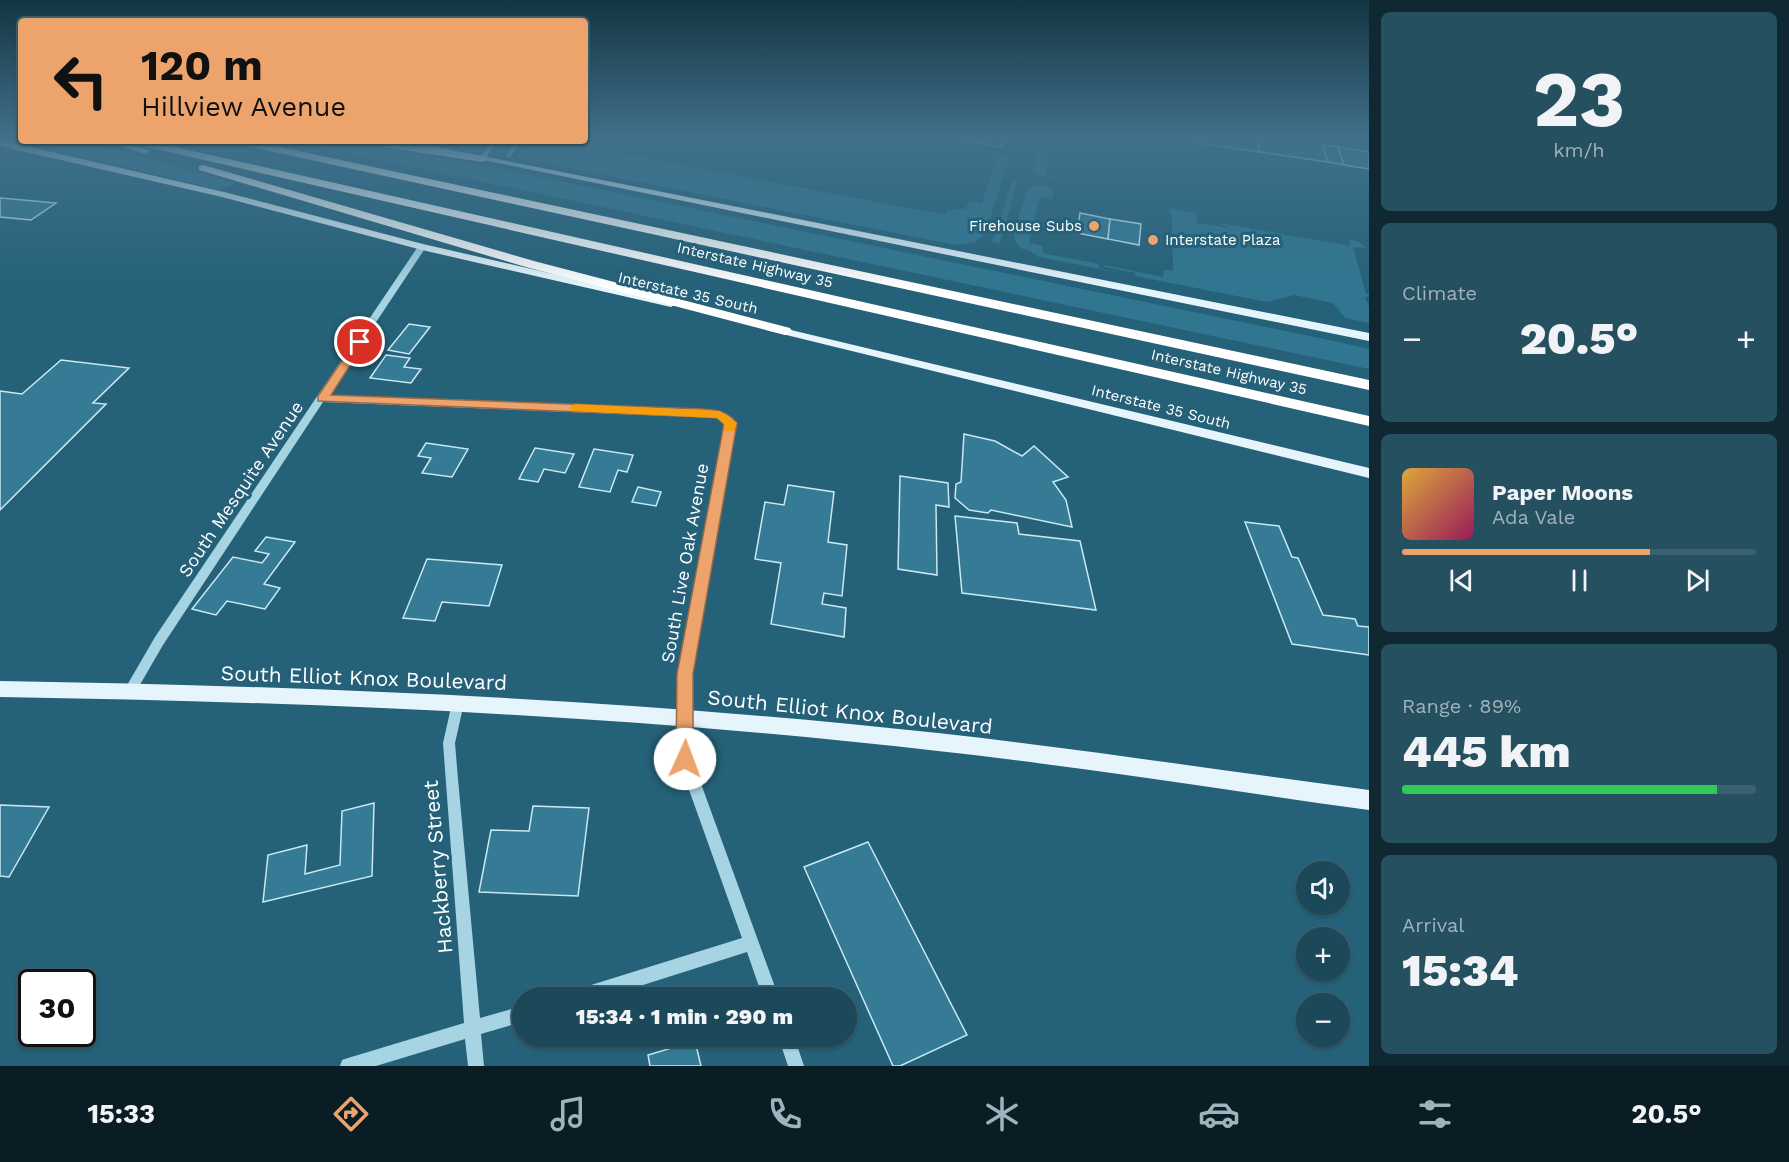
<!DOCTYPE html>
<html lang="en">
<head>
<meta charset="utf-8">
<style>
  :root { --surface:#1c495a; --page:#255060; --text:#f1f3f6; --muted:#a0b2bb; --line:#3a6170; --accent:#eda36c }
  body { margin:0; font-family:"Work Sans",sans-serif; background:var(--page); color:var(--text); height:100vh; display:flex; flex-direction:column; font-size:22px; white-space:nowrap }
  * { box-sizing:border-box; margin:0 }
  p { font-size:20px; color:var(--muted) }
  .icon { flex:none; width:33px; height:33px; fill:none; stroke:currentColor; stroke-width:2; stroke-linecap:round; stroke-linejoin:round }
  .map { position:relative; flex:1; overflow:hidden }
  .side { display:flex; flex-direction:column; gap:12px; padding:12px; background:#0f2832; width:420px }
  .side>* { flex:none }
  .hud { position:absolute; left:18px; top:18px; width:570px; height:126px; border-radius:6px; box-shadow:0 2px 4px #0004,0 0 0 2px var(--line); background:#eda36c; color:#111; overflow:hidden }
  .tools { position:absolute; left:1296px; top:861px; display:grid; gap:12px }
  .tools a { display:grid; place-items:center; width:54px; height:54px; border-radius:50%; background:var(--surface); box-shadow:0 2px 4px #0004,0 0 0 2px var(--line); font-size:30px }
  .speed { position:absolute; left:18px; top:969px; display:flex; gap:12px; font-size:30px; font-weight:700; text-align:center }
  .speed>* { display:grid; place-content:center; width:78px; height:78px; border-radius:50%; background:var(--surface); box-shadow:0 2px 4px #0004,0 0 0 2px var(--line); line-height:1 }
  .speed .limit { border:3px solid #111; border-radius:9px; background:#fff; color:#111 }
  .pin { position:absolute; display:grid; place-items:center; width:51px; height:51px; color:#fff; margin:-26px; border:3px solid #fff; border-radius:50%; box-shadow:0 2px 6px #0007 }
  .me { position:absolute; width:66px; margin:-33px; rotate:2deg; stroke-linejoin:round; filter:drop-shadow(0 0 4px #0008) }
  .turn { display:flex; align-items:center; gap:21px; height:126px; padding:0 24px; font-size:27px }
  .turn .icon { width:78px; height:78px; stroke-width:2.5 }
  .turn b { display:block; font-size:42px; line-height:51px }
  .big { font-size:45px; font-weight:800; line-height:1.1 }
  .side .tile { flex:1; display:flex; flex-direction:column; justify-content:center; gap:9px; min-width:0; padding:0 21px; border-radius:9px; background:var(--page) }
  .side .dial { align-items:center; gap:0 }
  .dial b { font-size:78px; line-height:1 }
  .song { display:flex; align-items:center; gap:18px }
  .cover { width:72px; height:72px; border-radius:9px; background:linear-gradient(135deg,hsl(40 70% 55%),hsl(330 70% 35%)) }
  .played { height:6px; border-radius:3px; background:linear-gradient(90deg,var(--accent) 70%,var(--line) 70%) }
  .keys { display:flex; justify-content:space-around; direction:ltr }
  .heat { display:flex; justify-content:space-between; align-items:center; font-size:33px; direction:ltr }
  .charge { height:9px; border-radius:4px; background:linear-gradient(90deg,#34c759 89%,var(--line) 0) }
  .trip { position:absolute; left:512px; top:987px; width:345px; height:60px; border-radius:30px; background:var(--surface); box-shadow:0 2px 4px #0004,0 0 0 2px var(--line); font-weight:800; line-height:60px; text-align:center }
  .tabs { display:flex; height:96px; justify-content:space-around; align-items:center; background:#0b1d24; color:var(--muted) }
  .tabs .icon { width:42px; height:42px }
  .tabs .active { color:var(--accent) }
  .tabs b { font-size:27px; color:var(--text) }
  main { display:flex; flex:1; min-height:0 }
  .map>svg:first-child { display:block }
  .green { fill:#307690 }
  .lines { fill:none; stroke-linecap:round; stroke-linejoin:round }
  .stream { stroke:#9bd2e4; stroke-width:4.5 }
  .building { fill:#357b95; stroke:#c9e8f3; stroke-width:1.5 }
  .minor { fill:#a7d4e3; fill-rule:evenodd }
  .major { fill:#e6f5fc; fill-rule:evenodd }
  .highway { fill:#fff; fill-rule:evenodd }
  .route { fill:#eda36c; stroke:#9a6a46; stroke-width:1.5 }
  .slow { fill:#f59e0b }
  .poi-dot { fill:#eda36c; stroke:#256178; stroke-width:2 }
  .labels { text-anchor:middle; stroke-width:6; stroke-linejoin:round; paint-order:stroke }
  .far-poi-label { font-size:15px; fill:#fff; stroke:#256178; text-anchor:end }
  .far-street-label { font-size:15px; fill:#fff; stroke:#256178 }
  .street-label { font-size:18px; fill:#fff; stroke:#256178 }
  .near-street-label { font-size:21px; fill:#fff; stroke:#256178 }
</style>
</head>
<body>
<main>
<div class="map">
<svg width="1369" height="1066" viewBox="0 0 1369 1066">
  <rect width="100%" height="100%" fill="#256178"/>
  <g class="green">
    <path d="M1037,139H1054L1045,174L1057,178L1040,176L1032,172Z"/>
    <path d="M22,141H79L133,154L235,183L220,190Z"/>
    <path d="M290,141H343L482,165L1329,340L1369,349V369Z"/>
    <path d="M513,141H557L945,215L948,210L965,209L970,201L982,203L997,157L984,153L1009,158L985,234L975,242L956,245L519,158L517,156L528,142Z"/>
    <path d="M1012,181L1017,182L1002,237L999,244L990,241L996,234Z"/>
    <path d="M1035,185H1045L1052,189L1053,199L1040,197L1029,243L1043,246L1042,253L1099,264V268L1131,275L1039,257L1026,249H1022L1015,241L1014,234L1027,188Z"/>
    <path d="M1170,208L1196,213L1197,223L1229,228L1219,223L1350,246L1349,239L1359,242L1367,248L1353,247L1366,294H1369V297H1365L1369,307V323L1345,318L1333,303L1294,295L1267,302L1135,276V273L1104,267L1105,265L1163,277L1164,270H1173L1172,215L1169,210Z"/>
  </g>
  <g class="lines">
    <path class="stream" d="M509,155L518,141"/>
  </g>
  <g class="building">
    <path d="M953,139H1004L1002,147Z"/>
    <path d="M1195,139H1258L1260,152L1205,144L1196,142Z"/>
    <path d="M1258,139H1321L1328,162L1260,152Z"/>
    <path d="M1323,145L1338,147L1344,165L1328,162Z"/>
    <path d="M1338,147L1369,152V169L1344,165Z"/>
    <path d="M0,198H1L56,203L31,220L0,217Z"/>
    <path d="M1080,213L1110,219L1108,239L1077,233Z"/>
    <path d="M1110,219L1141,224L1139,245L1108,239Z"/>
    <path d="M409,324L430,327L409,354L388,350Z"/>
    <path d="M386,355L410,358L404,367L421,369L411,383L370,378Z"/>
    <path d="M61,360L129,368L93,403L106,404L0,510V391L22,394Z"/>
    <path d="M964,434L995,441L1022,456L1034,446L1068,477L1053,482L1066,500L1072,527L991,510L988,513L969,510L955,498L956,484L961,482Z"/>
    <path d="M426,443L468,449L452,477L422,473L431,458L418,456Z"/>
    <path d="M535,448L574,454L565,473L544,469L538,482L519,479Z"/>
    <path d="M594,449L633,455L627,472L618,470L610,492L579,487Z"/>
    <path d="M900,476L948,483L949,507L936,505L937,575L898,569Z"/>
    <path d="M788,485L834,492L828,542L847,545L842,596L824,593L822,604L846,608L844,637L771,624L781,563L755,559L765,502L784,505Z"/>
    <path d="M638,487L661,492L656,506L632,502Z"/>
    <path d="M955,516L1017,523L1019,534L1080,541L1096,610L962,593Z"/>
    <path d="M1245,522L1279,526L1292,557L1298,558L1323,615L1355,619L1358,626L1369,627V655L1292,644Z"/>
    <path d="M266,537L295,542L264,584L280,588L265,609L227,601L216,615L192,609L233,557L262,563L269,554L255,551Z"/>
    <path d="M427,559L502,565L489,606L442,602L435,621L403,618Z"/>
    <path d="M374,803L372,876L263,902L268,855L307,845L305,874L340,865L342,811Z"/>
    <path d="M0,805L49,807L9,877L0,876Z"/>
    <path d="M533,806L589,808L578,896L479,892L491,830L529,831Z"/>
    <path d="M868,842L967,1035L900,1066H893L804,867Z"/>
    <path d="M695,1041L701,1066H650L648,1055Z"/>
  </g>
  <g class="lines">
    <g class="minor">
      <path d="M492,141H498L484,160H480L479,159Z"/>
      <path d="M419,245L426,247L327,396L703,410L723,413L736,422L691,674L692,759L779,998H763L747,952L602,998H567L569,992L575,990L742,938L678,759L679,674L726,423L718,418L323,402L163,645L134,695L130,697L126,695L124,691L126,687L155,637Z"/>
      <path d="M458,697L462,699L464,703L455,743L458,779L480,1018L522,1006V1022L481,1034L484,1066H468L465,1039L376,1066H340L342,1060L348,1058L464,1023L443,743L452,703L454,699Z"/>
      <path d="M778,1036H794L804,1066H788Z"/>
    </g>
    <g class="major">
      <path d="M0,140L224,192L423,244L671,301L677,304L671,307L422,250L222,197L0,146Z"/>
      <path d="M390,141H407L1369,333V341Z"/>
      <path d="M770,325L1369,468V478L766,330V326Z"/>
      <path d="M0,681C313,686 626,699 938,733C1082,749 1225,771 1369,790V810C1225,790 1082,767 938,751C626,715 313,702 0,697Z"/>
    </g>
    <g class="highway">
      <path d="M107,141H123L150,151L145,154Z"/>
      <path d="M129,141H148L1369,416V426L134,144Z"/>
      <path d="M233,141H252L1369,380V390L238,144Z"/>
      <path d="M359,141H384L482,156L487,159L482,162L364,144Z"/>
      <path d="M203,165L534,261L790,328L792,331L785,335L526,267L199,170V166Z"/>
    </g>
  </g>
  <linearGradient id="sky" x2="0" y2="1"><stop stop-color="#143542"/><stop offset="0.48" stop-color="#40708b"/><stop offset="1" stop-color="#40708b" stop-opacity="0"/></linearGradient>
  <rect width="1369" height="288" fill="url(#sky)"/>
  <path class="route" d="M360,339L365,342L331,395L703,409C717,410 727,411 737,423L693,674V759L691,764L685,767L679,764L676,759L677,674L724,424L717,418L703,417L318,401V396L356,340Z"/>
  <path class="slow" d="M575,404L720,411L737,423L734,431H725L724,424L717,418L571,411L569,408Z"/>
  <g class="poi-dot">
    <circle cx="1094" cy="226" r="6"/>
    <circle cx="1153" cy="240" r="6"/>
  </g>
  <g class="labels">
    <g class="far-poi-label">
      <text x="1082" y="231">Firehouse Subs</text>
      <text x="1165" y="245" text-anchor="start">Interstate Plaza</text>
    </g>
    <g class="far-street-label">
      <text transform="translate(755 265) rotate(13)" y="5">Interstate Highway 35</text>
      <text transform="translate(688 293) rotate(13)" y="5">Interstate 35 South</text>
      <text transform="translate(1229 372) rotate(13)" y="5">Interstate Highway 35</text>
      <text transform="translate(1161 407) rotate(14)" y="5">Interstate 35 South</text>
    </g>
    <g class="street-label">
      <text transform="translate(241 489) rotate(-56)" y="6">South Mesquite Avenue</text>
      <text transform="translate(685 563) rotate(-80)" y="6">South Live Oak Avenue</text>
    </g>
    <g class="near-street-label">
      <text transform="translate(364 678) rotate(2)" y="7">South Elliot Knox Boulevard</text>
      <text transform="translate(850 712) rotate(6)" y="7">South Elliot Knox Boulevard</text>
      <text transform="translate(438 867) rotate(-95)" y="7">Hackberry Street</text>
    </g>
  </g>
</svg>
<div class="tools">
<a><svg class="icon" aria-label="sound" viewBox="0 0 24 24"><path d="M4 9h4l5-4v14l-5-4H4zM17 9q2 3 0 6"/></svg></a>
<a>+</a>
<a>−</a>
</div>
<div class="speed"><div class="limit">30</div></div>
<div class="pin" style="left:360px;top:342px;background:#d93025"><svg class="icon" aria-label="arrive" viewBox="0 0 24 24"><path d="M6 21V4h12l-3 4 3 4H6"/></svg></div>
<svg class="me" style="left:685px;top:759px" viewBox="-20 -20 40 40"><circle r="19" fill="#fff"/><path d="M0-13L10 11 0 6-10 11z" fill="#eda36c"/></svg>
<div class="trip">15:34 · 1 min · 290 m</div>
<div class="hud">
<div class="turn"><svg class="icon" aria-label="left" viewBox="0 0 24 24"><path d="M17 20v-9H6M10 6l-5 5 5 5"/></svg><div><b>120 m</b>Hillview Avenue</div></div>
</div>
</div>
<section class="side">
<div class="tile dial"><b>23</b><p>km/h</p></div>
<div class="tile"><p>Climate</p>
<div class="heat"><a>−</a><b class="big">20.5°</b><a>+</a></div>
</div>
<div class="tile">
<div class="song"><i class="cover"></i><div><b>Paper Moons</b><p>Ada Vale</p></div></div>
<div class="played"></div>
<div class="keys"><svg class="icon" aria-label="previous" viewBox="0 0 24 24"><path d="M18 5L8 12l10 7zM5 5v14"/></svg><svg class="icon" aria-label="pause" viewBox="0 0 24 24"><path d="M8 5v14M16 5v14"/></svg><svg class="icon" aria-label="next" viewBox="0 0 24 24"><path d="M6 5l10 7-10 7zM19 5v14"/></svg></div>
</div>
<div class="tile"><p>Range · 89%</p><b class="big">445 km</b><div class="charge"></div></div>
<div class="tile"><p>Arrival</p><b class="big">15:34</b></div>
</section>
</main>
<nav class="tabs">
<b>15:33</b>
<svg class="icon active" aria-label="directions" viewBox="0 0 24 24"><path d="M12 3l9 9-9 9-9-9zM9 14v-3h6M13 9l2 2-2 2"/></svg>
<svg class="icon" aria-label="music" viewBox="0 0 24 24"><path d="M9 18V5l10-2v13"/><circle cx="6" cy="18" r="3"/><circle cx="16" cy="16" r="3"/></svg>
<svg class="icon" aria-label="phone" viewBox="0 0 24 24"><path d="M5 4h4l2 5-3 2q2 4 5 5l2-3 5 2v4C11 20 4 13 5 4z"/></svg>
<svg class="icon" aria-label="climate" viewBox="0 0 24 24"><path d="M12 3v18M4 7l16 10M4 17L20 7"/></svg>
<svg class="icon" aria-label="car" viewBox="0 0 24 24"><path d="M5 17H2v-5l4-1 3-4h7l3 4 3 1v5h-3M9 17h6M6 11h13"/><circle cx="7" cy="17" r="2"/><circle cx="17" cy="17" r="2"/></svg>
<svg class="icon" aria-label="filters" viewBox="0 0 24 24"><path d="M4 7h16M4 17h16"/><circle cx="9" cy="7" r="2"/><circle cx="15" cy="17" r="2"/></svg>
<b>20.5°</b>
</nav>
</body>
</html>
